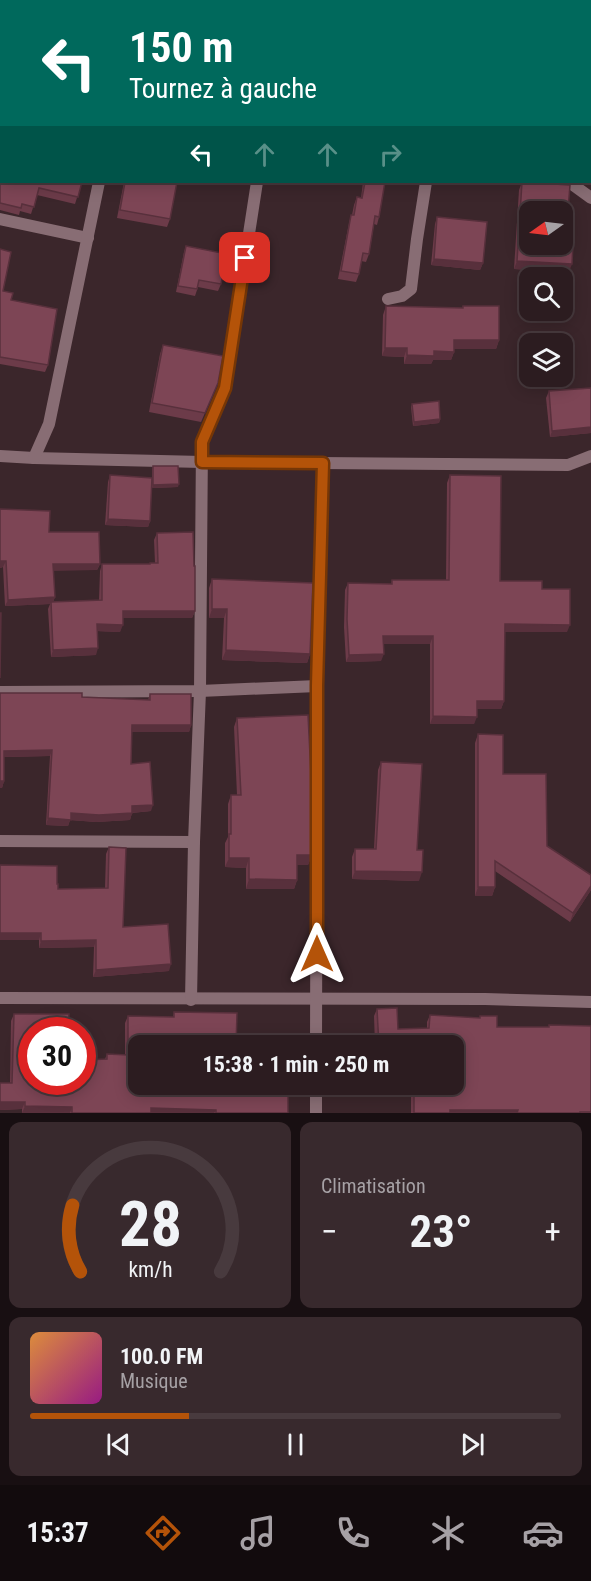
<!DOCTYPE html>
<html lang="fr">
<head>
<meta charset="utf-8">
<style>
  :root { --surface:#2c1c20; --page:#38292d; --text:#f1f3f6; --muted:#a6a1a5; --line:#483a3e; --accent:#b45309 }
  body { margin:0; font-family:"Roboto Condensed",sans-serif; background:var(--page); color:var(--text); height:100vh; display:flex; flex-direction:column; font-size:22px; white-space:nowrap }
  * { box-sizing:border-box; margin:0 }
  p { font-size:20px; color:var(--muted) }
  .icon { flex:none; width:33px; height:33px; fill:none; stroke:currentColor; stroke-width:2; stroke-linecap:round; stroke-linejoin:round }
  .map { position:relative; height:1113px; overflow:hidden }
  .side { display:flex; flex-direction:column; gap:9px; padding:9px; background:#180f12; flex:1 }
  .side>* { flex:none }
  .hud { position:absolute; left:0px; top:0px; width:591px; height:183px; box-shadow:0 3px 15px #0003,0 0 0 2px var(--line); background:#00695c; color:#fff; overflow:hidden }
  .needle { width:39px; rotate:256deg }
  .tools { position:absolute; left:519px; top:201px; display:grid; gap:12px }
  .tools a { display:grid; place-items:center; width:54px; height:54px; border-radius:12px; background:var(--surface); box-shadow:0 3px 15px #0003,0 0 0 2px var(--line); font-size:30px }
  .speed { position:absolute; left:18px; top:1017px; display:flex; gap:12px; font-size:30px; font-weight:700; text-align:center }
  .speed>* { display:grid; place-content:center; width:78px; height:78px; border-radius:50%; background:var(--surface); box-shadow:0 3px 15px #0003,0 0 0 2px var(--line); line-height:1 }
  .speed .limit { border:9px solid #d22; background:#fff; color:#111 }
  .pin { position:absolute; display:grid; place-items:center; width:51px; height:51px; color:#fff; margin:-26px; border-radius:12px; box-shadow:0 3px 9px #0006 }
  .me { position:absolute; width:66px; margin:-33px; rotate:0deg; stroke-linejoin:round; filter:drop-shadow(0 0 4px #0008) }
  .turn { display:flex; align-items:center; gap:21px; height:126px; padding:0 30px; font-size:27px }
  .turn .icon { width:78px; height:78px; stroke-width:2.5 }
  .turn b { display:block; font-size:42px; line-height:51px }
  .lanes { display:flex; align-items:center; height:57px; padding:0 30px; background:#0003; justify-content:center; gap:30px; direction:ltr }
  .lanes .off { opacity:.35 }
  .big { font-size:45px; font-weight:700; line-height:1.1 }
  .side .widget { flex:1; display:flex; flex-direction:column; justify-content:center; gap:9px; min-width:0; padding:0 21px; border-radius:12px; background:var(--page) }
  .side .dial { align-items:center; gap:0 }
  .dial svg { height:156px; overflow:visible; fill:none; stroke:var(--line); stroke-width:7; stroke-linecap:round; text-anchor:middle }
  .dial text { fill:var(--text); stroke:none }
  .song { display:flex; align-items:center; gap:18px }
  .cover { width:72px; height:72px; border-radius:9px; background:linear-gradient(135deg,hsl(30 70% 55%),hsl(310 70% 35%)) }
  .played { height:6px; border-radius:3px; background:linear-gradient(90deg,var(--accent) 30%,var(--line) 30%) }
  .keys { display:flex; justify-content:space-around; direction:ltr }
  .heat { display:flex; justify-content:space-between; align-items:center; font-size:33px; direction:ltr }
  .side .tiles { flex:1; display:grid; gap:9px; grid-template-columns:1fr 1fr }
  .widget:last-child { grid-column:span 2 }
  .trip { position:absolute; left:128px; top:1035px; width:336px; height:60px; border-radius:12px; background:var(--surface); box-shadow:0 3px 15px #0003,0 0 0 2px var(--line); font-weight:700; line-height:60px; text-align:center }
  .menu { display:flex; height:96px; justify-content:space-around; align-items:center; background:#120b0d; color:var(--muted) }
  .menu .icon { width:42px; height:42px }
  .menu .active { color:var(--accent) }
  .menu b { font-size:27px; color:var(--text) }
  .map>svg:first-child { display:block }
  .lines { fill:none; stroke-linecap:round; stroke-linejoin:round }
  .minor { stroke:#886d74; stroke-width:12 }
  .wall { fill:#6c3b49 }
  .shaded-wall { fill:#58303c }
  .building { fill:#7d4555; stroke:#58303c; stroke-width:1.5; fill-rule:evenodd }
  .route-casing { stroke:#753606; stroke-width:15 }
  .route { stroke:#b45309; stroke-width:10 }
</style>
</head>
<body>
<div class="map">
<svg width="591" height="1113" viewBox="0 0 591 1113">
  <rect width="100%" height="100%" fill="#3b262b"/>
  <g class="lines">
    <g class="minor">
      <path d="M39,0L40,2"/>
      <path d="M353,0L356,2"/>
      <path d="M213,2L215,0"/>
      <path d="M289,2V0"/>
      <path d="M579,2L582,0"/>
      <path d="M569,182L591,198"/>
      <path d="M0,219L88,238"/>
      <path d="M388,299L402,296L411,289L417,239L426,182"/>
      <path d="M0,456L34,458L202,462L568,465L591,456"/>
      <path d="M34,458L49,424L99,182"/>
      <path d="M0,692L200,691L317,686"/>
      <path d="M0,841L194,842"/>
      <path d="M0,998L485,999L591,1002"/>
      <path d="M191,1000L194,842L200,691L202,442L225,388L257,182"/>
      <path d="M316,1046L317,686L323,463"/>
      <path d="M316,1113V1084"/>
    </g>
  </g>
  <g class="wall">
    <path d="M99,0H210L211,2H100Z"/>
    <path d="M0,175L2,182H82L75,204L37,195L31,214L20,211L19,215L0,210Z"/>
    <path d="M124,182H177L170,219L167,227L117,218Z"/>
    <path d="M363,182H385L379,217L377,225L374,224L369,254L366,262L361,261L359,274L356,282L338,279L349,223L351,215H352L354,205L357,197L361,198Z"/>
    <path d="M522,182L569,272L514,269L519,190Z"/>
    <path d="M437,217L483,263L480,270L431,265L435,224Z"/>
    <path d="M186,246L221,284L218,291L198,287L195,296L176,292L184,252Z"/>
    <path d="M0,249L3,291L11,300L48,365L45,372L0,364Z"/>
    <path d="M386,306L462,308L463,306L499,340L496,349H454V352L451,360H433L431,364H404V357L382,356L383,315Z"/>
    <path d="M163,345L214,392L201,422L149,412L160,354Z"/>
    <path d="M591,388V433L550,437L546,398L549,391Z"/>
    <path d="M412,404L440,419L439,423L413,426L411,407Z"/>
    <path d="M153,466L178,487L152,488V469Z"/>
    <path d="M110,475L150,521L148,527L105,525L108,482Z"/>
    <path d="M450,475L500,581L542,589L567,632H505L504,701L501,709H477L474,724H430V644H383L381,661L346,662L344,627L345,590L348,583L391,584L392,580H446L447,483Z"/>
    <path d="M0,509L49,532L100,564L97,570H53L55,597L53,602L99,600L100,571L102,564H149L155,563L154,540L157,533L195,611L192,618H123L120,632L97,631L96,655L51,657L48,609L50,604L5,606L3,567L0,568Z"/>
    <path d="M212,579L310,654L307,663L222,660L224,618H209V588Z"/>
    <path d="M0,693L148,700L150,694L191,725L189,732H132L131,764L151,811L132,813L130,820L96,822L70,820L68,826L46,825L50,756L4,757V781L2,788H0Z"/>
    <path d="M237,718L312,855L308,865H297V880L294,889H246V868L225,867V843L228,837V804L231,795H237L234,727Z"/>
    <path d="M478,734L547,846L591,875V890L570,922L495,871V887L492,896H475V743Z"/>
    <path d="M381,762L417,850L419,881L352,879V857L355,849H374L378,770Z"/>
    <path d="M109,847L123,927L169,971L93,977L94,947L39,948V940H0V865L57,884L58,889L105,888L106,854Z"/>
    <path d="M377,1009L398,1029L427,1028V1022L430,1015L497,1027H549V1025L591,1113H411V1084H453V1046H375L374,1016Z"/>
    <path d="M174,1012L237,1013L138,1046L288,1113H22V1109L0,1110V1083H10L11,1021L14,1014L32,1082L105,1059L107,1054L125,1055V1023L128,1016L173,1017Z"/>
  </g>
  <g class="shaded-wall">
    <path d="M434,259L483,263L480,270L431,265Z"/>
    <path d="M517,261L572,264L569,272L514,269Z"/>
    <path d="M454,340H499L496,349H451Z"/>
    <path d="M385,348H407L404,357L382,356Z"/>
    <path d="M434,351L454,352L451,360H433L431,364H404L407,355Z"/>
    <path d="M440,419L439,423L413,426L414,422Z"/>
    <path d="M591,427V433L550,437L552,431Z"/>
    <path d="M179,484L178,487L152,488L153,485Z"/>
    <path d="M108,519L150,521L148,527L105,525Z"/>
    <path d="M0,561H6L3,567L0,568Z"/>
    <path d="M53,564H100L97,570L51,571Z"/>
    <path d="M55,597L52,604L51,602L50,604L5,606L8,600Z"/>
    <path d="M212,609H227L224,618H209Z"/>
    <path d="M123,611H195L192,618H120Z"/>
    <path d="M97,624L123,625L120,632L94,631Z"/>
    <path d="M505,624L570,625L567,632H502Z"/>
    <path d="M383,636H433L430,644H380Z"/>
    <path d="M98,648L96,655L51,657L53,650Z"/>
    <path d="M226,650L310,654L307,663L222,660Z"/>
    <path d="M384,654L381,661L346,662L349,655Z"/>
    <path d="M477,701H504L501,709H474Z"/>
    <path d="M433,716L477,717L474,724H430Z"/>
    <path d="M132,725H191L189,732H129Z"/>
    <path d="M52,750L50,756L2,757L4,751Z"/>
    <path d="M0,781H4L2,788H0Z"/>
    <path d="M153,805L151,811L130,813L132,806Z"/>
    <path d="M71,813H132L130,820L96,822L70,820L68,826L46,825L48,818Z"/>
    <path d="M297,855H312L308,865H294Z"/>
    <path d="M229,858H249L246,868L225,867Z"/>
    <path d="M355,871L422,872L419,881L352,879Z"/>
    <path d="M249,879L297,880L294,889H246Z"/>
    <path d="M591,886V890L570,922L573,913Z"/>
    <path d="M478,887H495L492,896H475Z"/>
    <path d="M0,933H41L39,940H0Z"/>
    <path d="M96,940L94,947L39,948L41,941Z"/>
    <path d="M171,964L169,971L93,977L96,970Z"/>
    <path d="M0,1102H25L22,1109L0,1110Z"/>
    <path d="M25,1106L72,1107L70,1113H22Z"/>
    <path d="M151,1108L216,1110L214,1113H149Z"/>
    <path d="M450,1110H518L517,1113H449Z"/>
  </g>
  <g class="building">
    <path d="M108,0H210L211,2H109Z"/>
    <rect x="228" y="0" width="48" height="2"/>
    <path d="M0,23H2V72L0,71Z"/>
    <rect x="590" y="35" width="1" height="108"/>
    <path d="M1,171L2,182H82L78,197L39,188L34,207L22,204L21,208L0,203V176Z"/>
    <path d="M125,182H177L170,219L120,210Z"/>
    <path d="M365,182H385L379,217L375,216L369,254L363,253L359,274L341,271L351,215H354L357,197L362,198Z"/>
    <path d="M522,182L570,185L567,223L574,224L572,264L517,261ZM530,212H562V244H530Z"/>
    <path d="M437,217L487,222L483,263L434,259Z"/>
    <path d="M186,246L227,254L221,284L199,280L197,289L178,286Z"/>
    <path d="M0,249L11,252L3,291L13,293L11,300L57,309L48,365L0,357Z"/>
    <path d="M386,306L463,308V306H499V340H454V352L434,351V356L407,355V348H385Z"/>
    <path d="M163,345L223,356L218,383L205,413L152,403Z"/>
    <path d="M591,388V427L552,431L549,391Z"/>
    <path d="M439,401L440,419L414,422L412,404Z"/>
    <path d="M153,466H178L179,484L153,485Z"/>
    <path d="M110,475L152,478L150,521L108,519Z"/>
    <path d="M450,475L501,476L500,581H542V589H570V625L505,624L504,701H477V717L433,716V636H383L384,654L349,655L347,619L348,583L392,584V580H449Z"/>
    <path d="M0,509L50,511L49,532H99L100,564H53L55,597L8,600L6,561H0Z"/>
    <path d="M193,532L194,566H195V611H123V625L97,624L98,648L53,650L51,602L102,600V564H150V563H158L157,533Z"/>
    <path d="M212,579L313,583L310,654L226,650L227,609H212Z"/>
    <path d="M0,613H1L0,678Z"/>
    <path d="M0,693H82V697L150,700V694H191V725H132L131,764L150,762L153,805L132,806V813L99,815L71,813V820L48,818L52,750L4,751V781H0Z"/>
    <path d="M308,715L312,795V855H297V880L249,879V858H229V834H231V795H241L237,718Z"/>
    <path d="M478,734L503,735V774H546L547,846L591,875V886L573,913L495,861V887H478Z"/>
    <path d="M381,762L422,764L417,850H423L422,872L355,871V849H376Z"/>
    <path d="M109,847L126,848L123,927L168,924L171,964L96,970V940L41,941V933H0V865L57,866V884H58V889L108,888Z"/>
    <path d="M397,1008L398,1029L429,1028L430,1015L480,1018V1016H497V1027H549V1025L591,1026V1112H580V1113H517L518,1110H450V1113H414V1084H453V1046H379L377,1009Z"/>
    <path d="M174,1012L237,1013L236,1046H138V1084H288V1113H216V1110L151,1108V1113H72V1107L25,1106V1102H0V1083H12L14,1014H69L68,1030H32V1082H82V1060L107,1059V1054L128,1055V1016L174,1017Z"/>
  </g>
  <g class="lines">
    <g class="route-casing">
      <path id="route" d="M245,258L225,388L202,442V462L323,463L317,686V954"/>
    </g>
    <use href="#route" class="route"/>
  </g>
</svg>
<div class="tools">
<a><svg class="needle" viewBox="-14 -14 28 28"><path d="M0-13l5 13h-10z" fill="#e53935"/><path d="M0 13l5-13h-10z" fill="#a6a1a5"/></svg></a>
<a><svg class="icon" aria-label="search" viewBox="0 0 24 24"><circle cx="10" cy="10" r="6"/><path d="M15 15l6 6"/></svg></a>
<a><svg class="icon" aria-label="layers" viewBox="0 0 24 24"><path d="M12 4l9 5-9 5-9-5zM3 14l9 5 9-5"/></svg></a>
</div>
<div class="speed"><div class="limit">30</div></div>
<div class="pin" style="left:245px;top:258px;background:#d93025"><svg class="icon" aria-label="arrive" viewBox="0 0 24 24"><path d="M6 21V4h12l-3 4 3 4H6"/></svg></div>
<svg class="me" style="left:317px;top:954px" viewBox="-20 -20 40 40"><path d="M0-17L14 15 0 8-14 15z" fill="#b45309" stroke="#fff" stroke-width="4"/></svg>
<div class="trip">15:38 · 1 min · 250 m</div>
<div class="hud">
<div class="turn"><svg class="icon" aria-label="left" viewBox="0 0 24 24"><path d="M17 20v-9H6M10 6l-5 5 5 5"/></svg><div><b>150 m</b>Tournez à gauche</div></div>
<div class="lanes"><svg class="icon" aria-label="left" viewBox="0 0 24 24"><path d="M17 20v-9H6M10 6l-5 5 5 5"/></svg><svg class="icon off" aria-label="ahead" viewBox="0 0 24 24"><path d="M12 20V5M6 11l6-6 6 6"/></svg><svg class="icon off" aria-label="ahead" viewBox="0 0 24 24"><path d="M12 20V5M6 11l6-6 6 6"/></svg><svg class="icon off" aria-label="right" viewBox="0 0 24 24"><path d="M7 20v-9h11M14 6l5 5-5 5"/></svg></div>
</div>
</div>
<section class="side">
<div class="tiles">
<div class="widget dial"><svg viewBox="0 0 100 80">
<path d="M14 69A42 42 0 1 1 86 69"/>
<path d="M14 69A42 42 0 0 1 10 35" stroke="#b45309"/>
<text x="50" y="56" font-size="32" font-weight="700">28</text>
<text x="50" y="72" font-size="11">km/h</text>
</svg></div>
<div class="widget"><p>Climatisation</p>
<div class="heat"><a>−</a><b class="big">23°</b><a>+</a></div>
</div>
<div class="widget">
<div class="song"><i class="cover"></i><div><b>100.0 FM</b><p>Musique</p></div></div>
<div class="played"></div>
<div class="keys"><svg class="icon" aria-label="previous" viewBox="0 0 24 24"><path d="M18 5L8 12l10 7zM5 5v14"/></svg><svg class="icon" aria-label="pause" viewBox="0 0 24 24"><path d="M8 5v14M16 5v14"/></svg><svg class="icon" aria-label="next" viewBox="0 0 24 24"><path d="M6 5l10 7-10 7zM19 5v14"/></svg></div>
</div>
</div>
</section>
<nav class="menu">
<b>15:37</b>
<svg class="icon active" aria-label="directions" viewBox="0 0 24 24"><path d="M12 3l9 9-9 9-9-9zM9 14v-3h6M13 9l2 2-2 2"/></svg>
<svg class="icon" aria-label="music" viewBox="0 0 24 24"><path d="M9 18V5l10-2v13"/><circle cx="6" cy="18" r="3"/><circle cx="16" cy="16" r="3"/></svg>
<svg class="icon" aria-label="phone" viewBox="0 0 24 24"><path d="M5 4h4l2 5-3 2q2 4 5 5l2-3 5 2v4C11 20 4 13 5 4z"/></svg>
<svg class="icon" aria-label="climate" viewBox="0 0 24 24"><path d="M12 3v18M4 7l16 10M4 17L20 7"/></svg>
<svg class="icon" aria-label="car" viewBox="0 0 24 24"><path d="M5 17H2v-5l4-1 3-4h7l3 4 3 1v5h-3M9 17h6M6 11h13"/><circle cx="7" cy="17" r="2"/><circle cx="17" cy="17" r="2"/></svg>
</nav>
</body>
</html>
